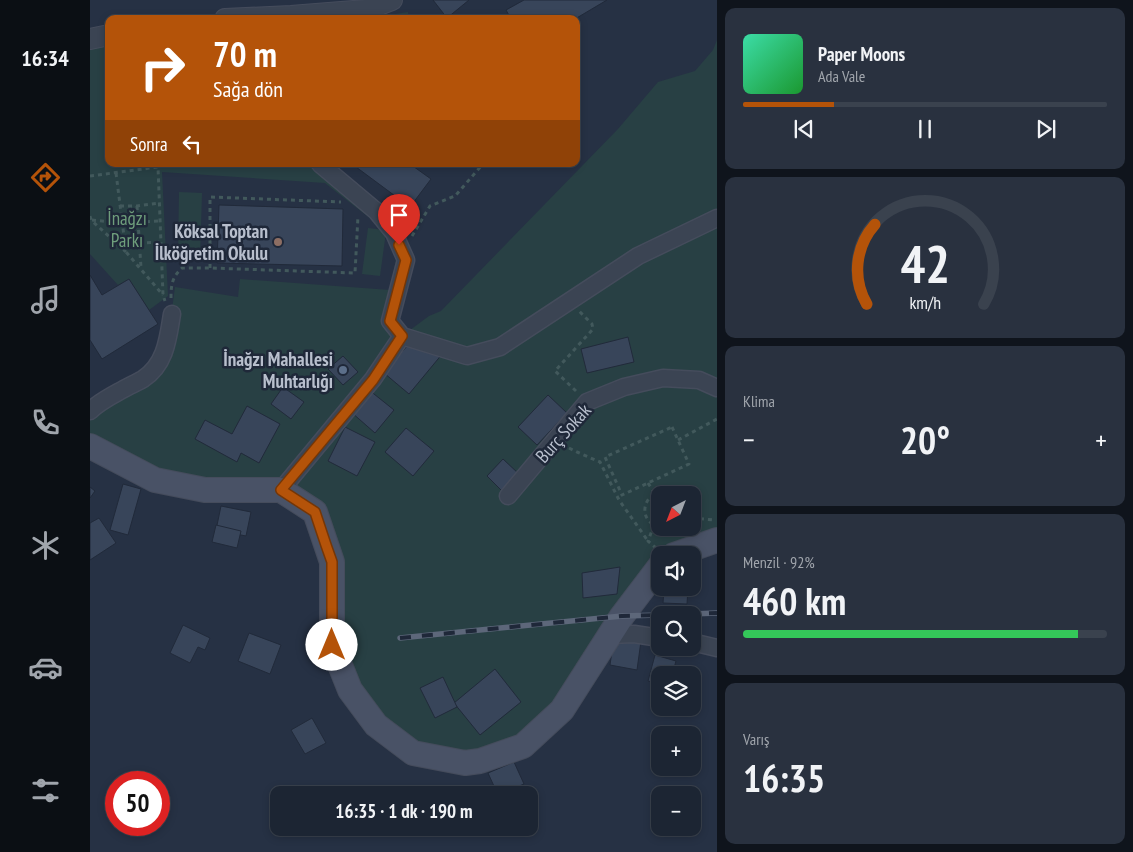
<!DOCTYPE html>
<html lang="tr">
<head>
<meta charset="utf-8">
<style>
  :root { --surface:#1c2533; --page:#29313f; --text:#f1f3f6; --muted:#a0a5ac; --line:#3a424e; --accent:#b45309 }
  body { margin:0; font-family:"PT Sans Narrow",sans-serif; background:var(--page); color:var(--text); height:100vh; display:flex; flex-direction:column; font-size:19px; white-space:nowrap }
  * { box-sizing:border-box; margin:0 }
  p { font-size:16px; color:var(--muted) }
  .icon { flex:none; width:28px; height:28px; fill:none; stroke:currentColor; stroke-width:2; stroke-linecap:round; stroke-linejoin:round }
  .map { position:relative; flex:1; overflow:hidden }
  .details { display:flex; flex-direction:column; gap:8px; padding:8px; background:#0f141c; width:416px }
  .details>* { flex:none }
  .guide { position:absolute; left:15px; top:15px; width:475px; height:152px; border-radius:10px; box-shadow:0 2px 8px #0003,0 0 0 1px var(--line); background:#b45309; color:#fff; overflow:hidden }
  .needle { width:32px; rotate:222deg }
  .buttons { position:absolute; left:561px; top:486px; display:grid; gap:10px }
  .buttons a { display:grid; place-items:center; width:50px; height:50px; border-radius:10px; background:var(--surface); box-shadow:0 2px 8px #0003,0 0 0 1px var(--line); font-size:25px }
  .speed { position:absolute; left:15px; top:771px; display:flex; gap:10px; font-size:25px; font-weight:700; text-align:center }
  .speed>* { display:grid; place-content:center; width:65px; height:65px; border-radius:50%; background:var(--surface); box-shadow:0 2px 8px #0003,0 0 0 1px var(--line); line-height:1 }
  .speed .limit { border:8px solid #d22; background:#fff; color:#111 }
  .pin { position:absolute; display:grid; place-items:center; width:42px; height:42px; color:#fff; margin:-51px -21px; border-radius:50% 50% 50% 0; rotate:-45deg; box-shadow:0 0 5px #0007 }
  .pin .icon { rotate:45deg }
  .me { position:absolute; width:55px; margin:-28px; rotate:0deg; stroke-linejoin:round; filter:drop-shadow(0 0 4px #0008) }
  .turn { display:flex; align-items:center; gap:18px; height:105px; padding:0 25px; font-size:22px }
  .turn .icon { width:65px; height:65px; stroke-width:2.5 }
  .turn b { display:block; font-size:35px; line-height:42px }
  .then { display:flex; align-items:center; height:48px; padding:0 25px; background:#0003; gap:10px; font-size:19px }
  .big { font-size:38px; font-weight:700; line-height:1.1 }
  .details .tile { flex:1; display:flex; flex-direction:column; justify-content:center; gap:8px; min-width:0; padding:0 18px; border-radius:10px; background:var(--page) }
  .details .dial { align-items:center; gap:0 }
  .dial svg { height:130px; overflow:visible; fill:none; stroke:var(--line); stroke-width:7; stroke-linecap:round; text-anchor:middle }
  .dial text { fill:var(--text); stroke:none }
  .song { display:flex; align-items:center; gap:15px }
  .cover { width:60px; height:60px; border-radius:8px; background:linear-gradient(135deg,hsl(160 70% 55%),hsl(130 70% 35%)) }
  .played { height:5px; border-radius:2px; background:linear-gradient(90deg,var(--accent) 25%,var(--line) 25%) }
  .keys { display:flex; justify-content:space-around; direction:ltr }
  .heat { display:flex; justify-content:space-between; align-items:center; font-size:28px; direction:ltr }
  .charge { height:8px; border-radius:4px; background:linear-gradient(90deg,#34c759 92%,var(--line) 0) }
  .trip { position:absolute; left:180px; top:786px; width:268px; height:50px; border-radius:10px; background:var(--surface); box-shadow:0 2px 8px #0003,0 0 0 1px var(--line); font-weight:700; line-height:50px; text-align:center }
  main { display:flex; flex:1; min-height:0 }
  .tabs { display:flex; flex-direction:column; width:90px; justify-content:space-around; align-items:center; background:#0b0f14; color:var(--muted) }
  .tabs .icon { width:35px; height:35px }
  .tabs .selected { color:var(--accent) }
  .tabs b { font-size:22px; color:var(--text) }
  .map>svg:first-child { display:block }
  .green { fill:#284044; fill-rule:evenodd }
  .building { fill:#38455a; stroke:#212a3a }
  .lines { fill:none; stroke-linecap:round; stroke-linejoin:round }
  .minor-casing { stroke:#454c5c; stroke-width:19 }
  .tertiary-casing { stroke:#454c5c; stroke-width:22 }
  .secondary-casing { stroke:#454c5c; stroke-width:26 }
  .path { stroke:#42595c; stroke-width:3; stroke-dasharray:4 4; stroke-linecap:butt }
  .minor { stroke:#3b4453; stroke-width:16 }
  .tertiary { stroke:#3b4453; stroke-width:20 }
  .secondary { stroke:#495266; stroke-width:24 }
  .rail-casing { stroke:#5d677a; stroke-width:5.5 }
  .rail { stroke:#1f2839; stroke-width:4; stroke-dasharray:11; stroke-linecap:butt }
  .route-casing { stroke:#753606; stroke-width:12 }
  .route { stroke:#b45309; stroke-width:9 }
  .education-dot { fill:#8d6e63; stroke:#1f2839; stroke-width:2 }
  .service-dot { fill:#5c6f8a; stroke:#1f2839; stroke-width:2 }
  .labels { text-anchor:middle; stroke-width:5; stroke-linejoin:round; paint-order:stroke }
  .park-label { font-size:19px; fill:#6f9e7c; stroke:#1f2839 }
  .poi-label { font-size:19px; font-weight:bold; fill:#b8bfcd; stroke:#1f2839; text-anchor:end }
  .street-label { font-size:19px; fill:#b8bfcd; stroke:#1f2839 }
</style>
</head>
<body>
<main>
<nav class="tabs">
<b>16:34</b>
<svg class="icon selected" aria-label="directions" viewBox="0 0 24 24"><path d="M12 3l9 9-9 9-9-9zM9 14v-3h6M13 9l2 2-2 2"/></svg>
<svg class="icon" aria-label="music" viewBox="0 0 24 24"><path d="M9 18V5l10-2v13"/><circle cx="6" cy="18" r="3"/><circle cx="16" cy="16" r="3"/></svg>
<svg class="icon" aria-label="phone" viewBox="0 0 24 24"><path d="M5 4h4l2 5-3 2q2 4 5 5l2-3 5 2v4C11 20 4 13 5 4z"/></svg>
<svg class="icon" aria-label="climate" viewBox="0 0 24 24"><path d="M12 3v18M4 7l16 10M4 17L20 7"/></svg>
<svg class="icon" aria-label="car" viewBox="0 0 24 24"><path d="M5 17H2v-5l4-1 3-4h7l3 4 3 1v5h-3M9 17h6M6 11h13"/><circle cx="7" cy="17" r="2"/><circle cx="17" cy="17" r="2"/></svg>
<svg class="icon" aria-label="filters" viewBox="0 0 24 24"><path d="M4 7h16M4 17h16"/><circle cx="9" cy="7" r="2"/><circle cx="15" cy="17" r="2"/></svg>
</nav>
<div class="map">
<svg width="627" height="852" viewBox="0 0 627 852">
  <rect width="100%" height="100%" fill="#263144"/>
  <g class="green">
    <path d="M318,12L319,19H292V16Z"/>
    <path d="M19,35V164H230L286,211L316,260L301,321L312,336L339,316L351,311L528,129L568,82L605,71L623,50L627,40V540L584,555L472,710L390,761L323,753L260,690L225,512L191,490H115L0,446V411L54,378L78,340L85,287L148,297L150,279L300,290L307,254L296,232L290,276L272,274L278,228L295,230L235,183L72,172L78,296L59,310L39,279L28,285L0,254V39ZM570,495H602V528H570Z"/>
    <path d="M89,192L112,193L110,257H88Z"/>
  </g>
  <g class="building">
    <path d="M343,0H379L357,18Z"/>
    <path d="M434,0H517L485,19H421L416,10Z"/>
    <path d="M262,164H320L341,179L320,207Z"/>
    <path d="M129,205L253,209L252,266L127,263Z"/>
    <path d="M0,275L12,295L39,279L68,324L12,359L0,340Z"/>
    <path d="M329,332L353,353L319,394L294,373Z"/>
    <path d="M538,337L544,362L497,373L491,349Z"/>
    <path d="M253,356L268,372L253,385L238,369Z"/>
    <path d="M193,387L214,402L201,419L181,404Z"/>
    <path d="M279,390L304,410L285,433L261,412Z"/>
    <path d="M458,395L477,413L447,445L428,427Z"/>
    <path d="M157,406L190,424L169,463L151,453L147,462L105,439L115,420L142,434Z"/>
    <path d="M255,427L285,442L267,476L238,461Z"/>
    <path d="M316,428L344,451L323,476L295,452Z"/>
    <path d="M413,459L429,474L413,492L397,476Z"/>
    <path d="M33,484L51,489L38,535L20,530Z"/>
    <path d="M0,487L5,491L0,498Z"/>
    <path d="M131,506L161,512L156,536L126,530Z"/>
    <path d="M9,518L26,543L0,560V523Z"/>
    <path d="M126,525L151,531L147,548L122,542Z"/>
    <path d="M530,567L527,594L493,598L492,573Z"/>
    <path d="M574,588H598L597,604L573,603Z"/>
    <path d="M93,625L120,638L115,650L108,647L100,663L80,653Z"/>
    <path d="M159,633L191,645L180,674L148,661Z"/>
    <path d="M524,637L551,641L547,670L520,665Z"/>
    <path d="M565,655L586,661L582,675H570V684L558,681Z"/>
    <path d="M405,669L431,702L390,735L364,703Z"/>
    <path d="M353,677L367,707L345,718L330,688Z"/>
    <path d="M222,718L236,743L215,754L201,730Z"/>
    <path d="M424,762L434,784L408,795L398,773Z"/>
  </g>
  <g class="lines">
    <g class="minor-casing">
      <g id="minor">
        <path d="M230,164L286,211L304,233L316,260L300,321L312,336L377,356L410,347L548,256L627,218"/>
        <path d="M0,411C9,402 21,396 32,390C39,386 46,383 53,379C76,364 78,338 82,314"/>
        <path d="M191,490L283,379L312,336"/>
        <path d="M418,496L497,402L534,387L573,378L609,380L627,388"/>
        <path d="M520,635L544,634L570,638"/>
        <path d="M602,642L627,648"/>
      </g>
    </g>
    <g class="tertiary-casing">
      <g id="tertiary">
        <path d="M135,19L201,16L276,10L302,0"/>
        <path d="M0,39L19,35"/>
      </g>
    </g>
    <g class="secondary-casing">
      <g id="secondary">
        <path d="M0,446L65,480L115,490H191L225,512L242,562V645L260,690L286,725L323,753L375,763L390,761L433,746L472,710L532,616L570,566"/>
        <path d="M584,555L627,540"/>
      </g>
    </g>
    <g class="path">
      <path d="M26,173L36,252L73,295"/>
      <path d="M0,176L68,167L73,295L75,301"/>
      <path d="M30,206H47L69,203"/>
      <path d="M47,206L51,268"/>
      <path d="M0,216L1,220L36,252"/>
      <path d="M2,220L33,223"/>
      <path d="M48,222L70,221"/>
      <path d="M322,236L340,206L365,196L393,164"/>
      <path d="M34,237H49"/>
      <path d="M49,243L71,242"/>
      <path d="M120,268V197L251,202"/>
      <path d="M81,298C81,285 82,277 92,268H120L265,273L268,216"/>
      <path d="M486,391L465,371L503,329L502,324L489,311"/>
      <path d="M582,427L599,464L532,495L515,457Z"/>
      <path d="M588,440L627,419"/>
      <path d="M479,448L487,452L510,462L529,500L558,541"/>
      <path d="M558,483L565,494"/>
      <path d="M602,518L624,520"/>
      <path d="M564,525L558,541L566,548"/>
      <path d="M570,527C542,520 557,483 581,495"/>
    </g>
    <use href="#minor" class="minor"/>
    <use href="#tertiary" class="tertiary"/>
    <use href="#secondary" class="secondary"/>
    <g class="rail-casing">
      <g id="rail">
        <path d="M575,615L627,613"/>
        <path d="M310,638L532,616L570,615"/>
      </g>
    </g>
    <use href="#rail" class="rail"/>
  </g>
  <g class="lines">
    <g class="route-casing">
      <path id="route" d="M242,645V562L236,545L225,512L191,490L283,380L312,336L300,321L316,260L309,245"/>
    </g>
    <use href="#route" class="route"/>
  </g>
  <circle class="education-dot" cx="188" cy="242" r="5"/>
  <circle class="service-dot" cx="253" cy="370" r="5"/>
  <g class="labels">
    <g class="park-label">
      <text x="37" y="225">İnağzı<tspan x="37" dy="22">Parkı</tspan></text>
    </g>
    <g class="poi-label">
      <text x="178" y="238">Köksal Toptan<tspan x="178" dy="22">İlköğretim Okulu</tspan></text>
      <text x="243" y="366">İnağzı Mahallesi<tspan x="243" dy="22">Muhtarlığı</tspan></text>
    </g>
    <g class="street-label">
      <text transform="translate(473 433) rotate(-48)" y="7">Burç Sokak</text>
    </g>
  </g>
</svg>
<div class="buttons">
<a><svg class="needle" viewBox="-14 -14 28 28"><path d="M0-13l5 13h-10z" fill="#e53935"/><path d="M0 13l5-13h-10z" fill="#a0a5ac"/></svg></a>
<a><svg class="icon" aria-label="sound" viewBox="0 0 24 24"><path d="M4 9h4l5-4v14l-5-4H4zM17 9q2 3 0 6"/></svg></a>
<a><svg class="icon" aria-label="search" viewBox="0 0 24 24"><circle cx="10" cy="10" r="6"/><path d="M15 15l6 6"/></svg></a>
<a><svg class="icon" aria-label="layers" viewBox="0 0 24 24"><path d="M12 4l9 5-9 5-9-5zM3 14l9 5 9-5"/></svg></a>
<a>+</a>
<a>−</a>
</div>
<div class="speed"><div class="limit">50</div></div>
<div class="pin" style="left:309px;top:245px;background:#d93025"><svg class="icon" aria-label="arrive" viewBox="0 0 24 24"><path d="M6 21V4h12l-3 4 3 4H6"/></svg></div>
<svg class="me" style="left:242px;top:645px" viewBox="-20 -20 40 40"><circle r="19" fill="#fff"/><path d="M0-13L10 11 0 6-10 11z" fill="#b45309"/></svg>
<div class="trip">16:35 · 1 dk · 190 m</div>
<div class="guide">
<div class="turn"><svg class="icon" aria-label="right" viewBox="0 0 24 24"><path d="M7 20v-9h11M14 6l5 5-5 5"/></svg><div><b>70 m</b>Sağa dön</div></div>
<div class="then">Sonra<svg class="icon" aria-label="left" viewBox="0 0 24 24"><path d="M17 20v-9H6M10 6l-5 5 5 5"/></svg></div>
</div>
</div>
<section class="details">
<div class="tile">
<div class="song"><i class="cover"></i><div><b>Paper Moons</b><p>Ada Vale</p></div></div>
<div class="played"></div>
<div class="keys"><svg class="icon" aria-label="previous" viewBox="0 0 24 24"><path d="M18 5L8 12l10 7zM5 5v14"/></svg><svg class="icon" aria-label="pause" viewBox="0 0 24 24"><path d="M8 5v14M16 5v14"/></svg><svg class="icon" aria-label="next" viewBox="0 0 24 24"><path d="M6 5l10 7-10 7zM19 5v14"/></svg></div>
</div>
<div class="tile dial"><svg viewBox="0 0 100 80">
<path d="M14 69A42 42 0 1 1 86 69"/>
<path d="M14 69A42 42 0 0 1 19 20" stroke="#b45309"/>
<text x="50" y="56" font-size="32" font-weight="700">42</text>
<text x="50" y="72" font-size="11">km/h</text>
</svg></div>
<div class="tile"><p>Klima</p>
<div class="heat"><a>−</a><b class="big">20°</b><a>+</a></div>
</div>
<div class="tile"><p>Menzil · 92%</p><b class="big">460 km</b><div class="charge"></div></div>
<div class="tile"><p>Varış</p><b class="big">16:35</b></div>
</section>
</main>
</body>
</html>
